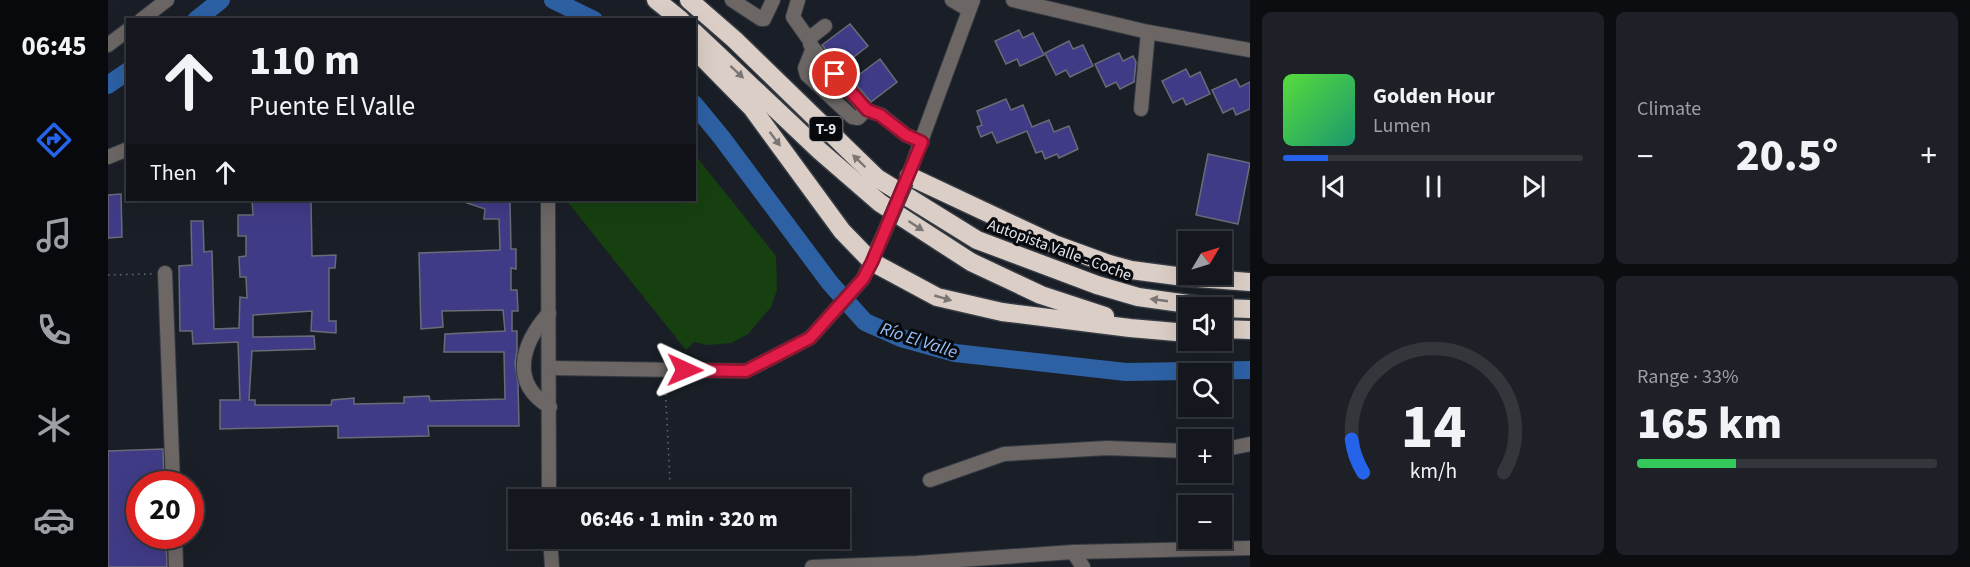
<!DOCTYPE html>
<html lang="en">
<head>
<meta charset="utf-8">
<style>
  :root { --surface:#14171d; --page:#1d2026; --text:#f1f3f6; --muted:#9d9fa4; --line:#33363b; --accent:#2563eb }
  body { margin:0; font-family:"Source Sans 3",sans-serif; background:var(--page); color:var(--text); height:100vh; display:flex; flex-direction:column; font-size:22px; white-space:nowrap }
  * { box-sizing:border-box; margin:0 }
  p { font-size:20px; color:var(--muted) }
  .icon { flex:none; width:33px; height:33px; fill:none; stroke:currentColor; stroke-width:2; stroke-linecap:round; stroke-linejoin:round }
  .map { position:relative; flex:1; overflow:hidden }
  .panel { display:flex; flex-direction:column; gap:12px; padding:12px; background:#0b0d10; width:720px }
  .panel>* { flex:none }
  .top-card { position:absolute; left:18px; top:18px; width:570px; height:183px; border-radius:0px; box-shadow:0 6px 24px #0002,0 0 0 2px var(--line); background:#14171d; color:var(--text); overflow:hidden }
  .needle { width:39px; rotate:52deg }
  .buttons { position:absolute; left:1070px; top:231px; display:grid; gap:12px }
  .buttons a { display:grid; place-items:center; width:54px; height:54px; border-radius:0px; background:var(--surface); box-shadow:0 6px 24px #0002,0 0 0 2px var(--line); font-size:30px }
  .speed { position:absolute; left:18px; top:471px; display:flex; gap:12px; font-size:30px; font-weight:700; text-align:center }
  .speed>* { display:grid; place-content:center; width:78px; height:78px; border-radius:50%; background:var(--surface); box-shadow:0 6px 24px #0002,0 0 0 2px var(--line); line-height:1 }
  .speed .limit { border:9px solid #d22; background:#fff; color:#111 }
  .pin { position:absolute; display:grid; place-items:center; width:51px; height:51px; color:#fff; margin:-26px; border:3px solid #fff; border-radius:50%; box-shadow:0 2px 6px #0007 }
  .me { position:absolute; width:66px; margin:-33px; rotate:91deg; stroke-linejoin:round; filter:drop-shadow(0 0 4px #0008) }
  .turn { display:flex; align-items:center; gap:21px; height:126px; padding:0 24px; font-size:27px }
  .turn .icon { width:78px; height:78px; stroke-width:2.5 }
  .turn b { display:block; font-size:42px; line-height:51px }
  .then { display:flex; align-items:center; height:57px; padding:0 24px; background:#0003; gap:12px; font-size:22px }
  .big { font-size:45px; font-weight:800; line-height:1.1 }
  .panel .card { flex:1; display:flex; flex-direction:column; justify-content:center; gap:9px; min-width:0; padding:0 21px; border-radius:9px; background:var(--page) }
  .panel .dial { align-items:center; gap:0 }
  .dial svg { height:156px; overflow:visible; fill:none; stroke:var(--line); stroke-width:7; stroke-linecap:round; text-anchor:middle }
  .dial text { fill:var(--text); stroke:none }
  .song { display:flex; align-items:center; gap:18px }
  .cover { width:72px; height:72px; border-radius:9px; background:linear-gradient(135deg,hsl(110 70% 55%),hsl(160 70% 35%)) }
  .played { height:6px; border-radius:3px; background:linear-gradient(90deg,var(--accent) 15%,var(--line) 15%) }
  .keys { display:flex; justify-content:space-around; direction:ltr }
  .heat { display:flex; justify-content:space-between; align-items:center; font-size:33px; direction:ltr }
  .charge { height:9px; border-radius:4px; background:linear-gradient(90deg,#34c759 33%,var(--line) 0) }
  .panel .tiles { flex:1; display:grid; gap:12px; grid-template-columns:repeat(2,1fr) }
  .trip { position:absolute; left:400px; top:489px; width:342px; height:60px; border-radius:0px; background:var(--surface); box-shadow:0 6px 24px #0002,0 0 0 2px var(--line); font-weight:800; line-height:60px; text-align:center }
  main { display:flex; flex:1; min-height:0 }
  .dock { display:flex; flex-direction:column; width:108px; justify-content:space-around; align-items:center; background:#08090c; color:var(--muted) }
  .dock .icon { width:42px; height:42px }
  .dock .active { color:var(--accent) }
  .dock b { font-size:27px; color:var(--text) }
  .map>svg:first-child { display:block }
  .grass { fill:#164010 }
  .lines { fill:none; stroke-linecap:round; stroke-linejoin:round }
  .river { stroke:#2d61a4; stroke-width:18 }
  .building { fill:#403b86; stroke:#6a6b76; stroke-width:1.5 }
  .minor-casing { stroke:#363b43; stroke-width:16 }
  .highway-casing { stroke:#363b43; stroke-width:21 }
  .path { stroke:#676c73; stroke-width:1.5; stroke-dasharray:1.5 4.5; stroke-linecap:butt }
  .minor { stroke:#6c6764; stroke-width:14 }
  .highway { stroke:#dacec6; stroke-width:18 }
  .minor-bridge-casing { stroke:#363b43; stroke-width:16; stroke-linecap:butt }
  .minor-bridge { stroke:#6c6764; stroke-width:14 }
  .oneway { fill:#7b7573 }
  .route-casing { stroke:#92132f; stroke-width:15 }
  .route { stroke:#e11d48; stroke-width:10 }
  .labels { text-anchor:middle; stroke-width:6; stroke-linejoin:round; paint-order:stroke }
  .shield { fill:#07090d; stroke:#a0a4a9; stroke-width:1.5 }
  .shield-label { font-size:15px; font-weight:bold; fill:#e2e6ec }
  .street-label { font-size:16px; fill:#e2e6ec; stroke:#07090d }
  .water-label { font-size:18px; font-style:italic; fill:#99c2fa; stroke:#07090d }
</style>
</head>
<body>
<main>
<nav class="dock">
<b>06:45</b>
<svg class="icon active" aria-label="directions" viewBox="0 0 24 24"><path d="M12 3l9 9-9 9-9-9zM9 14v-3h6M13 9l2 2-2 2"/></svg>
<svg class="icon" aria-label="music" viewBox="0 0 24 24"><path d="M9 18V5l10-2v13"/><circle cx="6" cy="18" r="3"/><circle cx="16" cy="16" r="3"/></svg>
<svg class="icon" aria-label="phone" viewBox="0 0 24 24"><path d="M5 4h4l2 5-3 2q2 4 5 5l2-3 5 2v4C11 20 4 13 5 4z"/></svg>
<svg class="icon" aria-label="climate" viewBox="0 0 24 24"><path d="M12 3v18M4 7l16 10M4 17L20 7"/></svg>
<svg class="icon" aria-label="car" viewBox="0 0 24 24"><path d="M5 17H2v-5l4-1 3-4h7l3 4 3 1v5h-3M9 17h6M6 11h13"/><circle cx="7" cy="17" r="2"/><circle cx="17" cy="17" r="2"/></svg>
</nav>
<div class="map">
<svg width="1142" height="567" viewBox="0 0 1142 567">
  <rect width="100%" height="100%" fill="#1a1f27"/>
  <path class="grass" d="M587,155L668,256L669,290L663,307L640,334L623,343L600,345L586,342L578,350L458,200H586Z"/>
  <g class="lines">
    <g class="river">
      <path d="M445,0L486,20"/>
      <path d="M88,20L113,0"/>
      <path d="M0,85L20,71"/>
      <path d="M586,104L614,138L722,283L757,322L793,338L847,353L1018,372L1142,370"/>
    </g>
  </g>
  <g class="building">
    <path d="M742,24L760,46L733,67L714,45Z"/>
    <path d="M911,30L915,38L925,33L936,55L912,66L909,59L898,64L887,41Z"/>
    <path d="M961,41L965,49L975,45L985,66L962,77L958,70L948,75L937,53Z"/>
    <path d="M1011,53L1015,61L1025,56L1028,62L1026,82L1012,89L1008,82L998,87L987,64Z"/>
    <path d="M772,59L789,82L763,102L744,80Z"/>
    <path d="M1078,69L1082,77L1092,72L1102,94L1078,105L1075,98L1065,103L1054,81Z"/>
    <path d="M1128,79L1132,87L1142,82V109L1128,115L1125,108L1115,113L1104,90Z"/>
    <path d="M898,99L903,110L915,105L924,127L941,120L946,132L961,126L970,149L951,158L949,154L937,159L934,151L928,153L919,131L889,143L884,132L873,137L869,127L874,125L869,111Z"/>
    <path d="M1100,154L1142,163L1130,224L1088,215Z"/>
    <path d="M13,194L14,237L0,238V195Z"/>
    <path d="M144,200H203L204,256L228,255L227,268H221V321H228V333L203,331L204,311L145,315V337L206,336L207,349L144,351L141,400H147V405H223L224,400L246,398V404L296,403V397L321,396L322,401L397,399L396,352H336L337,334L397,331L395,310L334,311L335,327L313,329L311,253L392,250L391,219H376L377,209L353,201L354,200H402L403,249H408V269L403,268V290H409L410,311H404V331H409V351L407,363L410,383L411,426H320L321,436L230,438V426L112,429V400H132L130,342L85,344L84,331H72L71,266L84,265L83,221H95L96,252L104,251L106,329L131,328L132,297L139,298L138,277H132L131,257L138,256V236H130V215H145Z"/>
    <path d="M55,449L56,484H32V536H58L59,567H0V451Z"/>
  </g>
  <g class="lines">
    <g class="minor-casing">
      <g id="minor">
        <path d="M624,0L653,19H656L665,0"/>
        <path d="M690,0L685,17L702,41"/>
        <path d="M844,0L861,10"/>
        <path d="M905,0L1040,32L1142,50"/>
        <path d="M33,20L59,0"/>
        <path d="M717,26L703,37L702,44L705,48L758,110L773,115L798,135L814,142"/>
        <path d="M0,45L20,30"/>
        <path d="M705,48L697,68L699,75L744,117L750,118L758,110"/>
        <path d="M1033,109L1040,32"/>
        <path d="M0,157L20,149"/>
        <path d="M798,182L865,0"/>
        <path d="M440,200L441,500"/>
        <path d="M57,273L65,484"/>
        <path d="M441,313C414,343 401,383 442,407"/>
        <path d="M442,368L638,371L702,338L755,279L776,233"/>
        <path d="M1113,450L1142,444"/>
        <path d="M822,480L896,454L999,448L1080,451"/>
        <path d="M67,536L68,567"/>
        <path d="M442,538L444,567"/>
        <path d="M965,552L975,567"/>
        <path d="M704,567L809,563L965,552L1142,548"/>
      </g>
    </g>
    <g class="highway-casing">
      <g id="highway">
        <path d="M548,0L573,20"/>
        <path d="M581,0L627,40L769,178L869,240L989,285L1030,297L1109,308"/>
        <path d="M586,32L712,151L772,203L863,262L933,295L997,316"/>
        <path d="M586,49L644,108L734,231L764,262L829,297L894,312L1022,328L1080,333"/>
        <path d="M801,176L946,244L1001,264L1023,270L1076,277L1142,282"/>
        <path d="M1113,308L1142,309"/>
        <path d="M1113,329L1142,330"/>
      </g>
    </g>
    <g class="path">
      <path d="M0,275L44,274"/>
      <path d="M557,382L562,482"/>
    </g>
    <use href="#minor" class="minor"/>
    <use href="#highway" class="highway"/>
    <g class="minor-bridge-casing">
      <path id="minor-bridge" d="M776,233L798,182"/>
    </g>
    <use href="#minor-bridge" class="minor-bridge"/>
  </g>
  <defs><path id="oneway-solid" d="M-6-.8H1V-3.2L6.5 0L1 3.2V.8H-6Z" transform="scale(1.5)"/></defs>
  <g class="oneway">
    <use href="#oneway-solid" transform="translate(629 72) rotate(43)"/>
    <use href="#oneway-solid" transform="translate(667 139) rotate(53)"/>
    <use href="#oneway-solid" transform="translate(751 161) rotate(-136)"/>
    <use href="#oneway-solid" transform="translate(808 226) rotate(33)"/>
    <use href="#oneway-solid" transform="translate(835 298) rotate(16)"/>
    <use href="#oneway-solid" transform="translate(1051 300) rotate(-172)"/>
  </g>
  <g class="lines">
    <g class="route-casing">
      <path id="route" d="M577,370L638,371L702,338L755,279L764,262L814,142L798,135L772,115L759,110L727,74"/>
    </g>
    <use href="#route" class="route"/>
  </g>
  <g class="labels">
    <rect class="shield" x="701.5" y="117" width="33" height="24" rx="4.5"/>
    <g class="shield-label">
      <text x="718" y="134">T-9</text>
    </g>
    <g class="street-label">
      <text transform="translate(952 249) rotate(20)" y="6">Autopista Valle - Coche</text>
    </g>
    <g class="water-label">
      <text transform="translate(811 340) rotate(18)" y="6">Río El Valle</text>
    </g>
  </g>
</svg>
<div class="buttons">
<a><svg class="needle" viewBox="-14 -14 28 28"><path d="M0-13l5 13h-10z" fill="#e53935"/><path d="M0 13l5-13h-10z" fill="#9d9fa4"/></svg></a>
<a><svg class="icon" aria-label="sound" viewBox="0 0 24 24"><path d="M4 9h4l5-4v14l-5-4H4zM17 9q2 3 0 6"/></svg></a>
<a><svg class="icon" aria-label="search" viewBox="0 0 24 24"><circle cx="10" cy="10" r="6"/><path d="M15 15l6 6"/></svg></a>
<a>+</a>
<a>−</a>
</div>
<div class="speed"><div class="limit">20</div></div>
<div class="pin" style="left:727px;top:74px;background:#d93025"><svg class="icon" aria-label="arrive" viewBox="0 0 24 24"><path d="M6 21V4h12l-3 4 3 4H6"/></svg></div>
<svg class="me" style="left:577px;top:370px" viewBox="-20 -20 40 40"><path d="M0-17L14 15 0 8-14 15z" fill="#e11d48" stroke="#fff" stroke-width="4"/></svg>
<div class="trip">06:46 · 1 min · 320 m</div>
<div class="top-card">
<div class="turn"><svg class="icon" aria-label="ahead" viewBox="0 0 24 24"><path d="M12 20V5M6 11l6-6 6 6"/></svg><div><b>110 m</b>Puente El Valle</div></div>
<div class="then">Then<svg class="icon" aria-label="ahead" viewBox="0 0 24 24"><path d="M12 20V5M6 11l6-6 6 6"/></svg></div>
</div>
</div>
<section class="panel">
<div class="tiles">
<div class="card">
<div class="song"><i class="cover"></i><div><b>Golden Hour</b><p>Lumen</p></div></div>
<div class="played"></div>
<div class="keys"><svg class="icon" aria-label="previous" viewBox="0 0 24 24"><path d="M18 5L8 12l10 7zM5 5v14"/></svg><svg class="icon" aria-label="pause" viewBox="0 0 24 24"><path d="M8 5v14M16 5v14"/></svg><svg class="icon" aria-label="next" viewBox="0 0 24 24"><path d="M6 5l10 7-10 7zM19 5v14"/></svg></div>
</div>
<div class="card"><p>Climate</p>
<div class="heat"><a>−</a><b class="big">20.5°</b><a>+</a></div>
</div>
<div class="card dial"><svg viewBox="0 0 100 80">
<path d="M14 69A42 42 0 1 1 86 69"/>
<path d="M14 69A42 42 0 0 1 8 52" stroke="#2563eb"/>
<text x="50" y="56" font-size="32" font-weight="700">14</text>
<text x="50" y="72" font-size="11">km/h</text>
</svg></div>
<div class="card"><p>Range · 33%</p><b class="big">165 km</b><div class="charge"></div></div>
</div>
</section>
</main>
</body>
</html>
